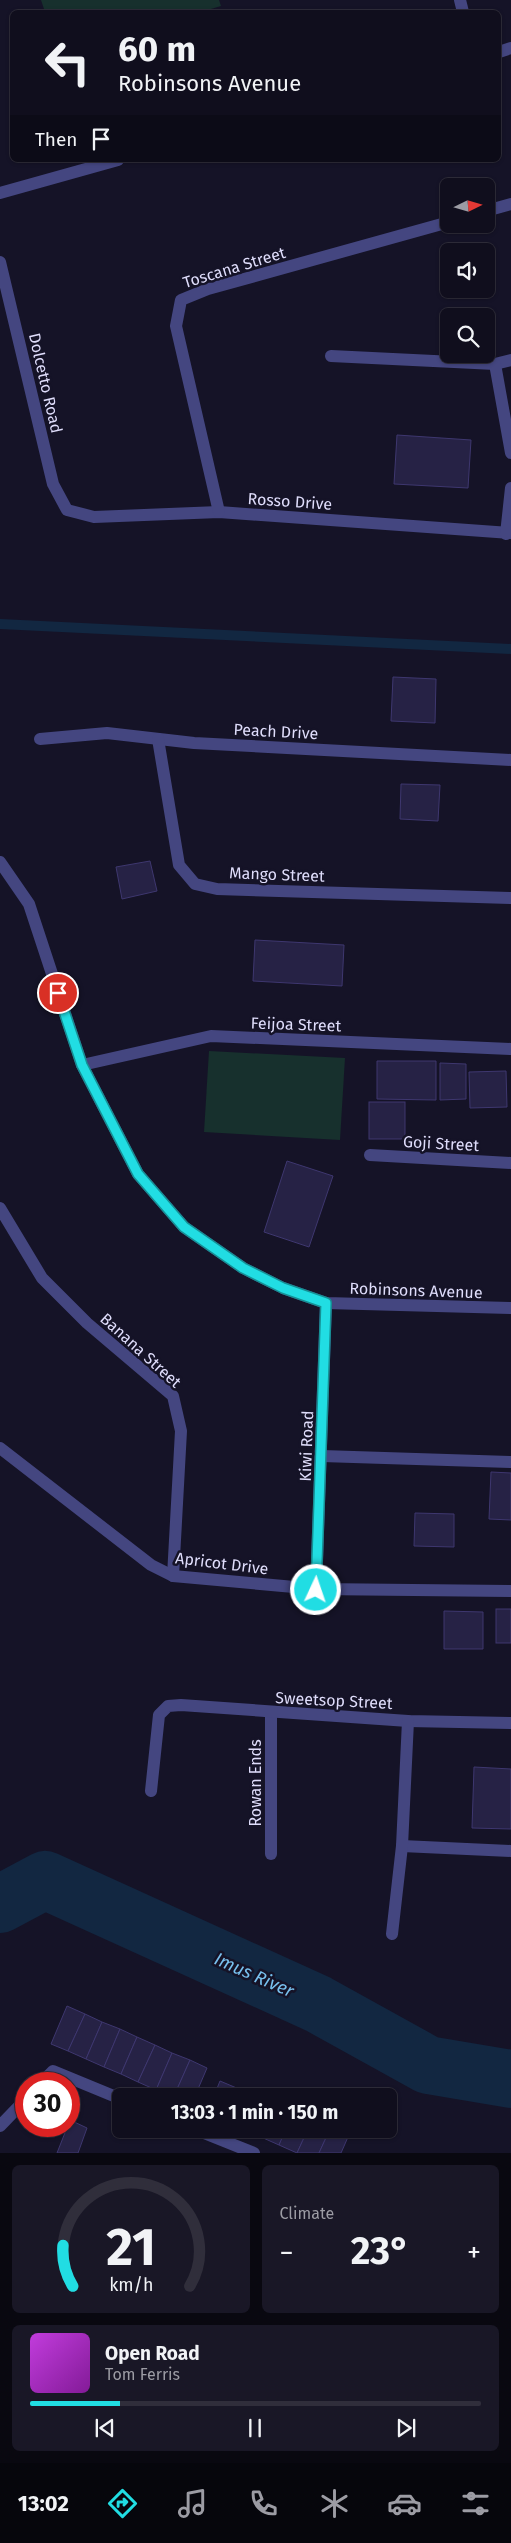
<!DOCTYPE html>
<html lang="en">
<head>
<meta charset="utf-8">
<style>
  :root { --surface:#100e1d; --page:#191726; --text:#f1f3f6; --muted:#9c9ca4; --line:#302e3b; --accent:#21dde3 }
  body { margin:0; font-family:"Fira Sans",sans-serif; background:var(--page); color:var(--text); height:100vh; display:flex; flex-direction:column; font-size:19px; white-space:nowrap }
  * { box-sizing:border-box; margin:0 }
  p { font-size:16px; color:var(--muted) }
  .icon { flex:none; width:28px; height:28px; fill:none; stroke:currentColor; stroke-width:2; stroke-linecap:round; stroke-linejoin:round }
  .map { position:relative; height:2153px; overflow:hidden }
  .sheet { display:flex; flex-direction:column; gap:12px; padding:12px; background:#090810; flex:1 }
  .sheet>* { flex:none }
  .top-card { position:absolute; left:10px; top:10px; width:491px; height:152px; border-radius:8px; box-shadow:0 1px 4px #0004,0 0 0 1px var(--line); background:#100e1d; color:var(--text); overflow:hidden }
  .needle { width:32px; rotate:85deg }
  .tools { position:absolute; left:440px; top:178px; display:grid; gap:10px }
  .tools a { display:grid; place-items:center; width:55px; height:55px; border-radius:8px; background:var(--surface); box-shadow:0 1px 4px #0004,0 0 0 1px var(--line); font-size:25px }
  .speed { position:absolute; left:15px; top:2072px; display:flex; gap:10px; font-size:25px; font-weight:700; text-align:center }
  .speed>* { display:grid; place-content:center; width:65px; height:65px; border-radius:50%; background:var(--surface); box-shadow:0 1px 4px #0004,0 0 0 1px var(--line); line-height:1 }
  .speed .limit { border:8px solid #d22; background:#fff; color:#111 }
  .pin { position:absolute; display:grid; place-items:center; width:42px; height:42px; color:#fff; margin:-21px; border:2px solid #fff; border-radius:50%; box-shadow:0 1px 5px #0007 }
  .me { position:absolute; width:55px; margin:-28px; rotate:3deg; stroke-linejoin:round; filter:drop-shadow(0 0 4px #0008) }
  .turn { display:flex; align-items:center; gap:18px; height:105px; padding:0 25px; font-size:22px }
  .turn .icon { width:65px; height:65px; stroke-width:2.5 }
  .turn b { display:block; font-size:35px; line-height:42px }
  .then { display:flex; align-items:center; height:48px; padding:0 25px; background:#0003; gap:10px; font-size:19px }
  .big { font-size:38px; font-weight:700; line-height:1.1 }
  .sheet .card { flex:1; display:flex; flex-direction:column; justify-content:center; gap:8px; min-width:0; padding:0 18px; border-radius:8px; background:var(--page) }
  .sheet .dial { align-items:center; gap:0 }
  .dial svg { height:130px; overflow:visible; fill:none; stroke:var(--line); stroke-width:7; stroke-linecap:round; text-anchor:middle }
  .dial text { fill:var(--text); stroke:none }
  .song { display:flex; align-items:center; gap:15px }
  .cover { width:60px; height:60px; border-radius:8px; background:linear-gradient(135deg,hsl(290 70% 55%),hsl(290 70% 35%)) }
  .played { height:5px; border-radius:2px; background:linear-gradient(90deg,var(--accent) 20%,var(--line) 20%) }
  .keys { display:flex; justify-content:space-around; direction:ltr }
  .heat { display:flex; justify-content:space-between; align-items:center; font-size:28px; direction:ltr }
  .sheet .tiles { flex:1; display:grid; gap:12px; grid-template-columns:1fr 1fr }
  .card:last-child { grid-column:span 2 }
  .trip { position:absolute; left:112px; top:2088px; width:285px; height:50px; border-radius:8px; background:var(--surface); box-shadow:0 1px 4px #0004,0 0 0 1px var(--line); font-weight:700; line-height:50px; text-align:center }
  .tab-bar { display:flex; height:80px; justify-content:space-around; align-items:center; background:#06060c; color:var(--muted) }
  .tab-bar .icon { width:35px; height:35px }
  .tab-bar .selected { color:var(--accent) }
  .tab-bar b { font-size:22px; color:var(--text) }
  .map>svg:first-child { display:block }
  .green { fill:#17302d }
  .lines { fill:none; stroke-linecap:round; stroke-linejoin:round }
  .stream { stroke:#122741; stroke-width:10 }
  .river { stroke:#122741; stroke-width:58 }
  .building { fill:#262245; stroke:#3e376f }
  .minor { stroke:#444680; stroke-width:12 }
  .route-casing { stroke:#159094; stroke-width:12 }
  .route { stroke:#21dde3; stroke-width:9 }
  .labels { text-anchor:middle; stroke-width:5; stroke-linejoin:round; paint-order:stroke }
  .street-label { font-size:16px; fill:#dfddfb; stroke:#151327 }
  .water-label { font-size:18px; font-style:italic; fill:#78c0ee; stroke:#151327 }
</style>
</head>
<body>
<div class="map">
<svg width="511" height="2153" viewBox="0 0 511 2153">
  <rect width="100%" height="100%" fill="#151327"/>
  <g class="green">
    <path d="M41,0H219L221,6L201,12H45Z"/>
    <path d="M209,1051L345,1058L340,1140L204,1132Z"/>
  </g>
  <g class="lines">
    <path class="stream" d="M0,624L511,649"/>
    <path class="river" d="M0,1904L45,1880L318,2004L428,2065L511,2079"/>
  </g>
  <g class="building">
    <path d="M397,435L471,440L468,488L394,484Z"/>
    <path d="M393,677L436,679L435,723L391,721Z"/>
    <path d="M401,784L440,785L438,821L400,819Z"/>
    <path d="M150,861L157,891L122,899L116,867Z"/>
    <path d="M255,940L344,945L342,986L253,981Z"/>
    <path d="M377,1061H436V1100L377,1099Z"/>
    <path d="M440,1063L466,1064V1099L440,1100Z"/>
    <path d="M506,1071L507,1107L470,1108L469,1072Z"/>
    <rect x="369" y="1102" width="36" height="37"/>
    <path d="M287,1161L333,1176L309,1247L264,1232Z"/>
    <path d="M491,1472L511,1473V1520L489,1519Z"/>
    <path d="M415,1513L454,1514V1547L414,1546Z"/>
    <rect x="496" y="1609" width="15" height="34"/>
    <path d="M444,1611L483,1612V1649H444Z"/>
    <path d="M474,1767L511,1769V1829L472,1828Z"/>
    <path d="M67,2006L85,2014L68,2051L51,2044Z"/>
    <path d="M85,2014L102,2022L86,2059L68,2051Z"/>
    <path d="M102,2022L120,2029L104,2067L86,2059Z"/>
    <path d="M120,2029L137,2037L121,2074L104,2067Z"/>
    <path d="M137,2037L155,2045L138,2082L121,2074Z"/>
    <path d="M155,2045L172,2053L156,2090L138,2082Z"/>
    <path d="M172,2053L190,2060L174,2096L156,2090Z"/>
    <path d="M190,2060L207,2068L195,2096H174Z"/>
    <path d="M220,2081L239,2089L235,2096H214Z"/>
    <path d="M239,2089L255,2096H235Z"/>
    <path d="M70,2120L87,2128L78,2153H57Z"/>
    <path d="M243,2129H265L261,2137Z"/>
    <path d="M265,2129H286L279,2145L261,2137Z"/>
    <path d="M286,2129H308L297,2153L279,2145Z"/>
    <path d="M308,2129H330L319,2153H297Z"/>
    <path d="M330,2129L348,2137L341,2153H319Z"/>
  </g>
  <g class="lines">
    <g class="minor">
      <path d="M460,0L463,12"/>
      <path d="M499,52L511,48"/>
      <path d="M0,193L118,160"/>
      <path d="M486,211L511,204"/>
      <path d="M0,262L53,484L67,510L94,517L219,512L511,533"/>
      <path d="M331,356L495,364L511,360"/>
      <path d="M495,364L511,453"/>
      <path d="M219,512L176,326L181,300L208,289L449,222"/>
      <path d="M506,534L511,488"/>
      <path d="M40,739L107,733L194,743L511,760"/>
      <path d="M158,739L179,865L195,884L217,889L511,898"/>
      <path d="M0,862L29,904L82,1065L138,1174L184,1227L243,1268L283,1288L326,1303L511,1308"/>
      <path d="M82,1065L211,1036L511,1049"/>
      <path d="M370,1155L511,1163"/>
      <path d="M0,1208L42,1278L87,1323L173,1396L181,1431L173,1576"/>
      <path d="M0,1448L151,1565L173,1576L316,1589L511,1591"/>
      <path d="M322,1456L511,1462"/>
      <path d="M316,1589L326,1303"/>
      <path d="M271,1713V1854"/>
      <path d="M151,1791L159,1715L168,1706L181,1705L408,1721L511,1723"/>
      <path d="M402,1846L511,1851"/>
      <path d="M392,1934L402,1846L408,1721"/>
      <path d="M40,2084L53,2071L121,2099"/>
      <path d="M0,2126L26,2099"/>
      <path d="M194,2129L254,2153"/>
    </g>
  </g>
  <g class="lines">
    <g class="route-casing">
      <path id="route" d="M58,993L82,1065L138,1174L184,1227L243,1268L283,1288L326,1303L316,1590"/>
    </g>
    <use href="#route" class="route"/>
  </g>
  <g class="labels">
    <g class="street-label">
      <text transform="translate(234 267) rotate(-17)" y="6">Toscana Street</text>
      <text transform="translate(46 383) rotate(77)" y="6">Dolcetto Road</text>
      <text transform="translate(290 501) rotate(4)" y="6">Rosso Drive</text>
      <text transform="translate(276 731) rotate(3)" y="6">Peach Drive</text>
      <text transform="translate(277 874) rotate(2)" y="6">Mango Street</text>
      <text transform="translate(296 1024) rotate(2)" y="6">Feijoa Street</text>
      <text transform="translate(441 1143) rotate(3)" y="6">Goji Street</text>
      <text transform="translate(416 1290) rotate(2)" y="6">Robinsons Avenue</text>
      <text transform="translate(141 1350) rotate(42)" y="6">Banana Street</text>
      <text transform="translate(306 1446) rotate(-88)" y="6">Kiwi Road</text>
      <text transform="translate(222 1563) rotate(7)" y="6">Apricot Drive</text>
      <text transform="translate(334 1700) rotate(3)" y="6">Sweetsop Street</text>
      <text transform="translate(255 1783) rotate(-90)" y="6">Rowan Ends</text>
    </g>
    <g class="water-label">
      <text transform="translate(254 1975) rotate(24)" y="6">Imus River</text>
    </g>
  </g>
</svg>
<div class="tools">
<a><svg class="needle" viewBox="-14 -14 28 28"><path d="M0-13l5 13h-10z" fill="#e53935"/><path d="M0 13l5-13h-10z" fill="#9c9ca4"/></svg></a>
<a><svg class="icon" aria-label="sound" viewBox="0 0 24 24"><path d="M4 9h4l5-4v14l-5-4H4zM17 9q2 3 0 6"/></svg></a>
<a><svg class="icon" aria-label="search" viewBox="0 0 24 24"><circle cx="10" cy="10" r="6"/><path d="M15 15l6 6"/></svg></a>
</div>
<div class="speed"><div class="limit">30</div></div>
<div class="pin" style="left:58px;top:993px;background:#d93025"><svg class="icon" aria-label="arrive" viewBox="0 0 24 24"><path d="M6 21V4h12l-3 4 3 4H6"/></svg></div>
<svg class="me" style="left:316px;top:1590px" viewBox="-20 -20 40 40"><circle r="17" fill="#21dde3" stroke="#fff" stroke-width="3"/><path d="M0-11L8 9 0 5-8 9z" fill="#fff"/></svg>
<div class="trip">13:03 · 1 min · 150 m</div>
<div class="top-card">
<div class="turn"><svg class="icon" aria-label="left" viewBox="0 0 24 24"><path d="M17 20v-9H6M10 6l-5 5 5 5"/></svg><div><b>60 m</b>Robinsons Avenue</div></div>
<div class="then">Then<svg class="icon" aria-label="arrive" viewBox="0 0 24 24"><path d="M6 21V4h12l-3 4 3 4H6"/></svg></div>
</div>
</div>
<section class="sheet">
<div class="tiles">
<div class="card dial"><svg viewBox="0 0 100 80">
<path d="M14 69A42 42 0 1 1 86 69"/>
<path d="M14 69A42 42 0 0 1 8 44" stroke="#21dde3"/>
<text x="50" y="56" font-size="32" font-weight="700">21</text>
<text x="50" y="72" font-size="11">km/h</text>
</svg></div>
<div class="card"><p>Climate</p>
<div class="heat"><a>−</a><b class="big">23°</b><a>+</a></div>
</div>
<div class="card">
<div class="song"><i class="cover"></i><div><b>Open Road</b><p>Tom Ferris</p></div></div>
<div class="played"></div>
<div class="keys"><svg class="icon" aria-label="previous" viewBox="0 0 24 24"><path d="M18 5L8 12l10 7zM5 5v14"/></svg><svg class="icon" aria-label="pause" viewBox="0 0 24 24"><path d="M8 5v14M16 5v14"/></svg><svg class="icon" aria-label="next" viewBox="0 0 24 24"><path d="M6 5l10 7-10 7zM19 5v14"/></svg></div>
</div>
</div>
</section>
<nav class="tab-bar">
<b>13:02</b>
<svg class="icon selected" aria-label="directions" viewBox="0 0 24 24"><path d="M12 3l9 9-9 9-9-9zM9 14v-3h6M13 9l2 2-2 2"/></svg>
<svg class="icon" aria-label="music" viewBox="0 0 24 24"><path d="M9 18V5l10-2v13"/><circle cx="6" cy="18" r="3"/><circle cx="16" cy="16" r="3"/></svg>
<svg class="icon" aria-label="phone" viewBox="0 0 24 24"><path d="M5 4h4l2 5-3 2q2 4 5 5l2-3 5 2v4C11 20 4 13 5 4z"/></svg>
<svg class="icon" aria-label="climate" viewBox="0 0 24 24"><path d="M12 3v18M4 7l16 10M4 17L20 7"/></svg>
<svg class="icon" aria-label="car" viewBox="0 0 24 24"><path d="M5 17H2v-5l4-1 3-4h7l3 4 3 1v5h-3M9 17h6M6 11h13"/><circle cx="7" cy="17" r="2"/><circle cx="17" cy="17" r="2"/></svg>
<svg class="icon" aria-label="filters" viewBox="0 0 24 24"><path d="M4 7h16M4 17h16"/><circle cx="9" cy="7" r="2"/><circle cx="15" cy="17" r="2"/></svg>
</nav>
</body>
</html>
